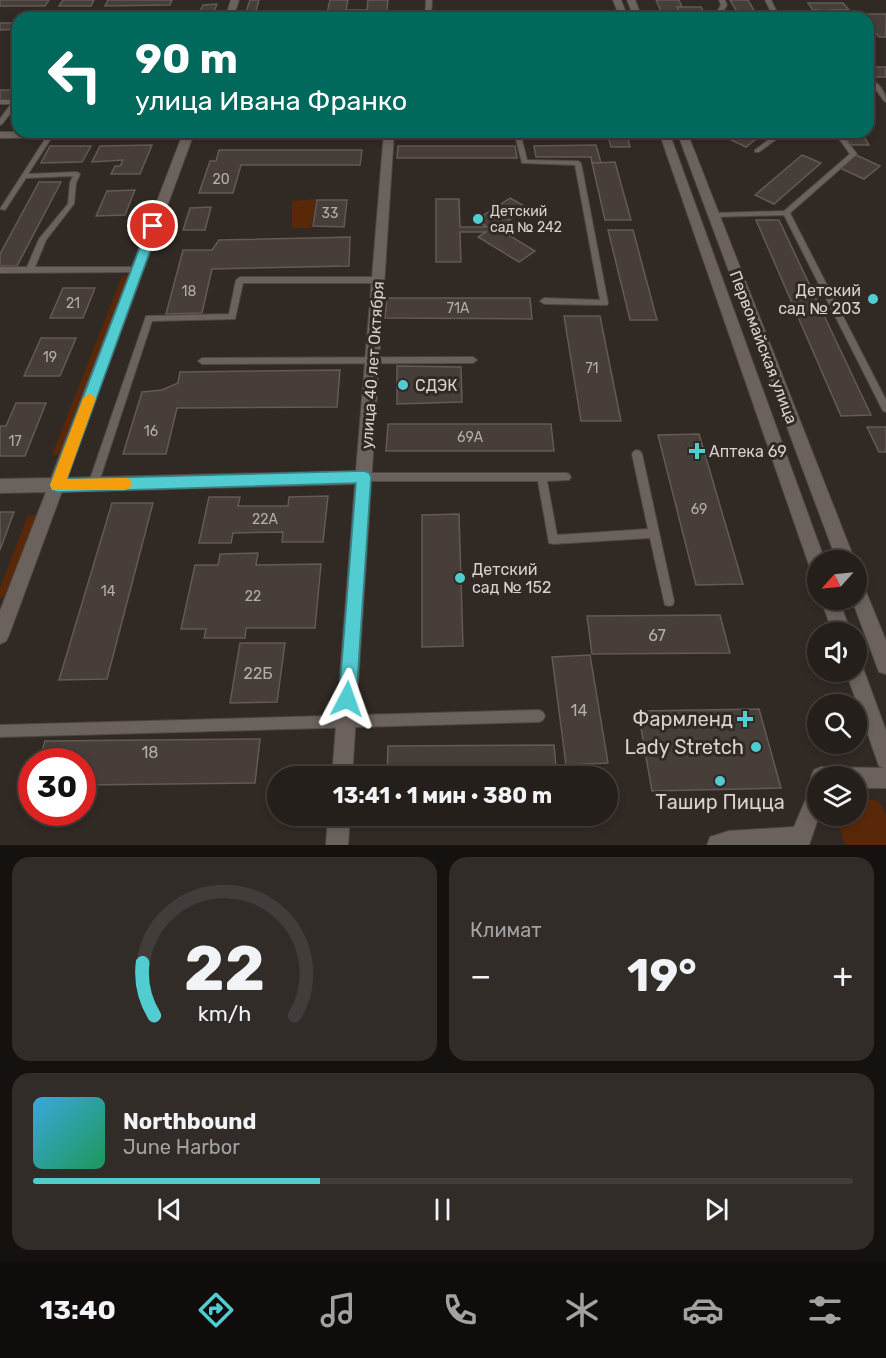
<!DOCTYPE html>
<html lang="ru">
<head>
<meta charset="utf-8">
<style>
  :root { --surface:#251f1b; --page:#312c28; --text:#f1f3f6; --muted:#a3a2a3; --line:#423d3a; --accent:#51ccd1 }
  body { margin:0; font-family:Rubik,sans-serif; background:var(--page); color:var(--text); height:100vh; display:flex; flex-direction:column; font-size:22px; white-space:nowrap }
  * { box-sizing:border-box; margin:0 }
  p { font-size:20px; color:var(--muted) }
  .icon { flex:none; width:33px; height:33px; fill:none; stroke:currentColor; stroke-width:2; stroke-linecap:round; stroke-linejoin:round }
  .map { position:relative; height:845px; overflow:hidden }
  .sheet { display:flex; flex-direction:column; gap:12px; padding:12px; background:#14110f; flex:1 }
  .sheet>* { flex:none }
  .banner { position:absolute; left:12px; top:12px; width:862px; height:126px; border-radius:18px; box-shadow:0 3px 9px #0003,0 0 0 2px var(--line); background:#00695c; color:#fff; overflow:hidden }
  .needle { width:39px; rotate:243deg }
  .tools { position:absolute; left:807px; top:550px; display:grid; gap:12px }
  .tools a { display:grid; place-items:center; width:60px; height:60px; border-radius:50%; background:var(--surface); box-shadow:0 3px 9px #0003,0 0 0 2px var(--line); font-size:30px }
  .speed { position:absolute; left:18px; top:748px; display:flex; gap:12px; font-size:30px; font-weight:700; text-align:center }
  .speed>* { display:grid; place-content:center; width:78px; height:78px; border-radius:50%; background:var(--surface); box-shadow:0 3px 9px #0003,0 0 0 2px var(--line); line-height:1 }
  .speed .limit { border:9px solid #d22; background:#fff; color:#111 }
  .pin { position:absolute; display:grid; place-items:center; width:51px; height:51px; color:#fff; margin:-26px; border:3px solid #fff; border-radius:50%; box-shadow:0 2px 6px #0007 }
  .me { position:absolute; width:66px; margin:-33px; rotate:4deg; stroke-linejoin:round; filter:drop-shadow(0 0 4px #0008) }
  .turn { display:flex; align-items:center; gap:21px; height:126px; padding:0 24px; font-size:27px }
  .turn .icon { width:78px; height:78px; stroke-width:2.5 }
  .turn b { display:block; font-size:42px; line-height:51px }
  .big { font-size:45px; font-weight:700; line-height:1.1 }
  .sheet .card { flex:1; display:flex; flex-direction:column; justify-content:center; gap:9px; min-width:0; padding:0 21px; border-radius:18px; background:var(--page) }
  .sheet .dial { align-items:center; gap:0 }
  .dial svg { height:156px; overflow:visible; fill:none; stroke:var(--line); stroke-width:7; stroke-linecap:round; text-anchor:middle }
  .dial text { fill:var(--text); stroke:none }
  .song { display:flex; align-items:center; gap:18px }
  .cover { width:72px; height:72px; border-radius:9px; background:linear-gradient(135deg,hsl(200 70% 55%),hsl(150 70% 35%)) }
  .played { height:6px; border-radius:3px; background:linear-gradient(90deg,var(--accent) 35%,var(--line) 35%) }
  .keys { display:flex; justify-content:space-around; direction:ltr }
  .heat { display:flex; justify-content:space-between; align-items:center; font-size:33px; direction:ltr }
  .sheet .tiles { flex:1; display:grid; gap:12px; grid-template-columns:1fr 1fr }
  .card:last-child { grid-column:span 2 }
  .trip { position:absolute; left:267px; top:766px; width:351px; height:60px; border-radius:30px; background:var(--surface); box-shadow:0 3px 9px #0003,0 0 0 2px var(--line); font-weight:700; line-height:60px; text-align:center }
  .tab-bar { display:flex; height:96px; justify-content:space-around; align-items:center; background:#0f0c0b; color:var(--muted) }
  .tab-bar .icon { width:42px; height:42px }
  .tab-bar .on { color:var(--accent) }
  .tab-bar b { font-size:27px; color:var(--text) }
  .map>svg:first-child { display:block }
  .green { fill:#592809 }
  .building { fill:#473e3a; stroke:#635955; stroke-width:1.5 }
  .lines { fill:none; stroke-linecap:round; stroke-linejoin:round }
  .service-casing { stroke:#4e4744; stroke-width:2 }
  .minor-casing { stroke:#4e4744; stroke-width:2 }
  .tertiary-casing { stroke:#4e4744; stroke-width:2 }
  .secondary-casing { stroke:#4e4744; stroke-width:2 }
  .service { fill:#6c625d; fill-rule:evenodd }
  .minor { fill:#6c625d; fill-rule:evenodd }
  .tertiary { fill:#6c625d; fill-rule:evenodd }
  .secondary { fill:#6c625d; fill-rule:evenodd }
  .route { fill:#51ccd1; stroke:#358588; stroke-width:1.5 }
  .slow { fill:#f59e0b }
  .poi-dot { fill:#51ccd1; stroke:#312924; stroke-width:2 }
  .labels { text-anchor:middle; stroke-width:6; stroke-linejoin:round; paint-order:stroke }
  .number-label { font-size:14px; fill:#b3adaa }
  .far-poi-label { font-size:14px; fill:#d7d2cf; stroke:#312924; text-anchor:start }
  .poi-label { font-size:16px; fill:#d7d2cf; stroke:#312924; text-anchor:start }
  .street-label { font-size:16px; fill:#d7d2cf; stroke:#312924 }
  .near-number-label { font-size:16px; fill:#b3adaa }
  .near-poi-label { font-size:20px; fill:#d7d2cf; stroke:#312924; text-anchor:end }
</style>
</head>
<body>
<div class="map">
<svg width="886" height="845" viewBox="0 0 886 845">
  <rect width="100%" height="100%" fill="#312924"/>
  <g class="green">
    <path d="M316,199L311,228H292V201Z"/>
    <path d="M122,276H131L62,455H52Z"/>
    <path d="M28,515H40L11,594L0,599V588Z"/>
    <path d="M857,798L875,800L880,803L886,815V845H845L836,816H856Z"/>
  </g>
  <g class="building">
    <path d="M0,0H49L45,6H0Z"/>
    <path d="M63,0H94L91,6H59Z"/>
    <path d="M108,0H172L170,5L105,6Z"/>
    <path d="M250,0H259L254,18H244Z"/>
    <path d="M330,0H348L346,10H367L368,0H388L386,18H326Z"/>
    <path d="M656,0H679L682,7H677L682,16H663Z"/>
    <path d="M730,0H748L758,17H740Z"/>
    <path d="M808,3H843L849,10H829L833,17L855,18H804L825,17L821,10H813Z"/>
    <path d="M217,4L212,18H197L203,5Z"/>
    <path d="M677,7H701L707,18H683Z"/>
    <path d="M861,14H886V37H879L868,24V18H864Z"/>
    <path d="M0,23H18V29L0,30Z"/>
    <rect x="868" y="67" width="18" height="10"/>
    <rect x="0" y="90" width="18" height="10"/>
    <path d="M735,132H765L746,147L727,138Z"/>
    <path d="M842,132H861L869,145H850Z"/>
    <path d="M627,135L630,147H611L608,136Z"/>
    <path d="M152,145L140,174H111L115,166H120L123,160L92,162L100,146Z"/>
    <path d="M596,145L601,163H592L591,157H536L534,146Z"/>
    <path d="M50,146H91L82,162L41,163Z"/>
    <path d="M398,146H515L517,158H397Z"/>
    <path d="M219,150H362L360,165H241L233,193H199L210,161H216Z"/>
    <path d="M802,155L821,163L774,204L755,195Z"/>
    <path d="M856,155L880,166L864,179L840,168Z"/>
    <path d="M615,162L631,220H605L592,163Z"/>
    <path d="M39,182H61L17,266H0V254Z"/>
    <path d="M135,190L125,215L96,216L107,191Z"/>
    <path d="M510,198L528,208L497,228L535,251L519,262L478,237L486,232H460L461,262H436V199H459L460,227H487L476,220Z"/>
    <path d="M317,200H347L344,227L313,226Z"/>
    <path d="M211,207L205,230H183L190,208Z"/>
    <path d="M756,220H779L871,415L841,416Z"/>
    <path d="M608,230H633L657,320H630Z"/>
    <path d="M350,237L349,266L212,269L202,313L166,314L183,250H212L219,240Z"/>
    <path d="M63,288H95L83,318H50Z"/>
    <path d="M387,298H530L532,319L385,318Z"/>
    <path d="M564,316H600L621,421H581Z"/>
    <path d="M41,338H76L60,376H24Z"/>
    <path d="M397,366L461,367L462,402L397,404Z"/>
    <path d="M340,370L337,407L177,408L166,454H123L142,392L162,390L178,383L180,372Z"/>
    <path d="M16,403H46L25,456H0V426H6Z"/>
    <path d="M388,424H551L554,451H386Z"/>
    <path d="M867,427H886V452H879Z"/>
    <path d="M699,434L743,584L696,585L658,435Z"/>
    <path d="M328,496L323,542H282L283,532L233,533L231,543H199L209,497H240L238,506H288L289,497Z"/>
    <path d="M112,503H153L107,679L59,680Z"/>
    <path d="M0,512H14L0,550Z"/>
    <path d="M459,514L463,646L422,647V515Z"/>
    <path d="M258,553L256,565L321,564L315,628H246L245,638H204L206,629H181L195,565H218L220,554Z"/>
    <path d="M720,615L730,653L592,654L587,616Z"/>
    <path d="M240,643H285L277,702L230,703Z"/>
    <path d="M590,655L608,763L566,765L552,657Z"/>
    <path d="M759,709L781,788L652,791L638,711Z"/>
    <path d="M260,739L255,783L82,785V762H39L45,741Z"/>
    <path d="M554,745L557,777H387L388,746Z"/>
  </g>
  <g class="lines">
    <g class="service-casing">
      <g id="service">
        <path d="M426,0H432L431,18H425Z"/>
        <path d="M719,0H725L727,5L719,18H713L721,5Z"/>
        <path d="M765,0H771L780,18H774Z"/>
        <path d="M868,78C878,82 886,91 886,102L884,101L872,84L868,82Z"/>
        <path d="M0,100H18V104L2,124L0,125V119L11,104H0Z"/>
        <path d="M514,132H520L527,160L578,161L581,163L608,303L607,305L544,304L540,301L544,298L600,300L575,165L522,163Z"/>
        <path d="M779,132H786L759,152H755V150Z"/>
        <path d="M834,132H840L857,154L790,213L886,400V412L883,411L882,409L784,215L714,217L710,215L714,213L784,211L850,154Z"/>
        <path d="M49,133L54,134L28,174L77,172L80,174L76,183L74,204L46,240L35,267H137L141,270L140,272L0,273V267H27L39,239L68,204L70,183L73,176L26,178L5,210L0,209Z"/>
        <path d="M240,277H378L382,280L378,283H243L235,319L152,321L98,485L96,488L93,489L90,488L88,485L146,316L229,314L236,280Z"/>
        <path d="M473,357L477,360L473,363L202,364L198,361L202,358Z"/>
        <path d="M637,450L640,451L642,454L674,601L673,605L669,606L665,605L664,601L650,538L553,544L549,543L538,481H364L361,480L359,477L361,474L364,473H566L569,474L571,477L569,480L547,481L557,535L648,529L632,454L634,451Z"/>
        <path d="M539,710L543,712L545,716L543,720L539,722L0,737V725Z"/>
      </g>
    </g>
    <g class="minor-casing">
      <g id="minor">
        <path d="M384,132H394L352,777H332L355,484L57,492L51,490L49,485L51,480L57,478L356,471Z"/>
        <path d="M328,816H350L348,845H326Z"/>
      </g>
    </g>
    <g class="tertiary-casing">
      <g id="tertiary">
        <path d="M231,0H239L233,18H225Z"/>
        <path d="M0,132H242L237,135L193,136L9,635L6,641L0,644V611L46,492L0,493V479L51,478L182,136L0,138Z"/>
        <path d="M821,767L886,768V788H856V777H818L819,816L809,845H707L710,837L729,831L794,827L813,782L811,777L814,770Z"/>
      </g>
    </g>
    <g class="secondary-casing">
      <g id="secondary">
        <path d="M613,0H621L628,18H620Z"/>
        <path d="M627,0H635L642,18H634Z"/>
        <path d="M659,132H669L825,561H818V573L812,571L809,565Z"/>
        <path d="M677,132H687L855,561H837Z"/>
        <path d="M856,580L862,582L886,641V674L879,672L852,600H856Z"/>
        <path d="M821,600H839L851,633H833Z"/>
        <path d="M856,663L862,665L886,731V769L879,766L846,672H856Z"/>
      </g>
    </g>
    <use href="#service" class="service"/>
    <use href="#minor" class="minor"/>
    <use href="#tertiary" class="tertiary"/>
    <use href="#secondary" class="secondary"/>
  </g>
  <path class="route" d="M153,223L159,226L67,479L364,471L369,473L371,477L356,699L354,705L347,708L341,705L339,699L356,483L57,492L52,490L50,485L148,226Z"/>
  <path class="slow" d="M89,393L96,398L67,479L125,478L130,479L132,484L130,488L125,490H52L50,485L83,398Z"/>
  <g class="poi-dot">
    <circle cx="478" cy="219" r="6"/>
    <circle cx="873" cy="299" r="6"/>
    <circle cx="403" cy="385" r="6"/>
    <path d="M694 442h6v6h6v6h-6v6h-6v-6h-6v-6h6z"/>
    <circle cx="460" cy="578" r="6"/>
    <path d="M742 710h6v6h6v6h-6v6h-6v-6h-6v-6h6z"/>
    <circle cx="756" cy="747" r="6"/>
    <circle cx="720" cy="781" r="6"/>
  </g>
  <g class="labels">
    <g class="number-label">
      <text x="221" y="184">20</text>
      <text x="330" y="218">33</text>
      <text x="189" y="296">18</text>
      <text x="73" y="308">21</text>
      <text x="458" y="313">71А</text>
      <text x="50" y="362">19</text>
      <text x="592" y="373">71</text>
      <text x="151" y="436">16</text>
      <text x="470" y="442">69А</text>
      <text x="15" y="446">17</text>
      <text x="699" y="514">69</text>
      <text x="265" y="524">22А</text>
      <text x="108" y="596">14</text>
      <text x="253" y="601">22</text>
    </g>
    <g class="far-poi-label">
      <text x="490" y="216">Детский<tspan x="490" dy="16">сад № 242</tspan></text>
    </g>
    <g class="poi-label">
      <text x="861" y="296" text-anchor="end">Детский<tspan x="861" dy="18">сад № 203</tspan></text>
      <text x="415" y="391">СДЭК</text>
      <text x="709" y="457">Аптека 69</text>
      <text x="472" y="575">Детский<tspan x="472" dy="18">сад № 152</tspan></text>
    </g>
    <g class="street-label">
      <text transform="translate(764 347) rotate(69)" y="6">Первомайская улица</text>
      <text transform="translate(372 365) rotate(-86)" y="6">улица 40 лет Октября</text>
    </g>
    <g class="near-number-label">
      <text x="657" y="641">67</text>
      <text x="258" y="679">22Б</text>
      <text x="579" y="716">14</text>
      <text x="150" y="758">18</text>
    </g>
    <g class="near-poi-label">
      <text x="733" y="726">Фармленд</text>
      <text x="744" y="754">Lady Stretch</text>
      <text x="720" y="809" text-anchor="middle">Ташир Пицца</text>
    </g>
  </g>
</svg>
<div class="tools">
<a><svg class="needle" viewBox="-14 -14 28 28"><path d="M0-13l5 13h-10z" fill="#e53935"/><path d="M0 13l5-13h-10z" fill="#a3a2a3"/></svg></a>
<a><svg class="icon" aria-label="sound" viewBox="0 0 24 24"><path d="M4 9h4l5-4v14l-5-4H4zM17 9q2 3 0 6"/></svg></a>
<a><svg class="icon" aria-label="search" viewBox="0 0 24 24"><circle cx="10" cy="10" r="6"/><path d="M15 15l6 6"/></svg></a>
<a><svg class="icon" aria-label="layers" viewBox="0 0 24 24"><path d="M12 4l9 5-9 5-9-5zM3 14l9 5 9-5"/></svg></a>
</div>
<div class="speed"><div class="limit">30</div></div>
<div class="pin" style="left:153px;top:226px;background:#d93025"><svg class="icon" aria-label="arrive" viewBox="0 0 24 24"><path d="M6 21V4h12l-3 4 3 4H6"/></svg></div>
<svg class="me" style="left:347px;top:699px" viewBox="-20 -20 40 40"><path d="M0-17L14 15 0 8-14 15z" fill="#51ccd1" stroke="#fff" stroke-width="4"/></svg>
<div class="trip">13:41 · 1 мин · 380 m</div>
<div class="banner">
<div class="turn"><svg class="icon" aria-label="left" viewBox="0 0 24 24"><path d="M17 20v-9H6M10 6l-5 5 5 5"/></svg><div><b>90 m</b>улица Ивана Франко</div></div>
</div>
</div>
<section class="sheet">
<div class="tiles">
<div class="card dial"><svg viewBox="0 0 100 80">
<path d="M14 69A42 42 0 1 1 86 69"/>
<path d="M14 69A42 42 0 0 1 8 42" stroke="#51ccd1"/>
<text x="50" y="56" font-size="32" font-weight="700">22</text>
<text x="50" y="72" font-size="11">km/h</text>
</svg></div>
<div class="card"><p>Климат</p>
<div class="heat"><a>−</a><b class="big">19°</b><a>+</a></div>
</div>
<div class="card">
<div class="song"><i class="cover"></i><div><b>Northbound</b><p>June Harbor</p></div></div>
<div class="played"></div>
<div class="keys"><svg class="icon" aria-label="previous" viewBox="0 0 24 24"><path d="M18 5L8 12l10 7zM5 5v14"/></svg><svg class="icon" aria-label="pause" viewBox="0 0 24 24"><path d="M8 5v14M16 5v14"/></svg><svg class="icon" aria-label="next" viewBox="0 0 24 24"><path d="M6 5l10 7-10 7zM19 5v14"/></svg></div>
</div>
</div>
</section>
<nav class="tab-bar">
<b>13:40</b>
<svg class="icon on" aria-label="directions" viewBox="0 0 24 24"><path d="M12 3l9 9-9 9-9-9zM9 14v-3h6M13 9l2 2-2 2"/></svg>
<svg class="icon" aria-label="music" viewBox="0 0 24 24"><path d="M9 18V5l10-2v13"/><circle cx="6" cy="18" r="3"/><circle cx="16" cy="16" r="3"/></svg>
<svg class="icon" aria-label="phone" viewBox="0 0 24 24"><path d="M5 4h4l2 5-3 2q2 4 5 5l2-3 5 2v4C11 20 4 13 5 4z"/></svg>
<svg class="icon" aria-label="climate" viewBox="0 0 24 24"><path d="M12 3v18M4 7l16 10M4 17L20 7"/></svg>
<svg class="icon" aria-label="car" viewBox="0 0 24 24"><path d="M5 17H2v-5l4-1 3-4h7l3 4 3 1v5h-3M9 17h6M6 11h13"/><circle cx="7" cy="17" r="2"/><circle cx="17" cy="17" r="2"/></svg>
<svg class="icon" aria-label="filters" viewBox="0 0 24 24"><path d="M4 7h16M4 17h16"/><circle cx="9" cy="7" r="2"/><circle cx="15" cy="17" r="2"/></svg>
</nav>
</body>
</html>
